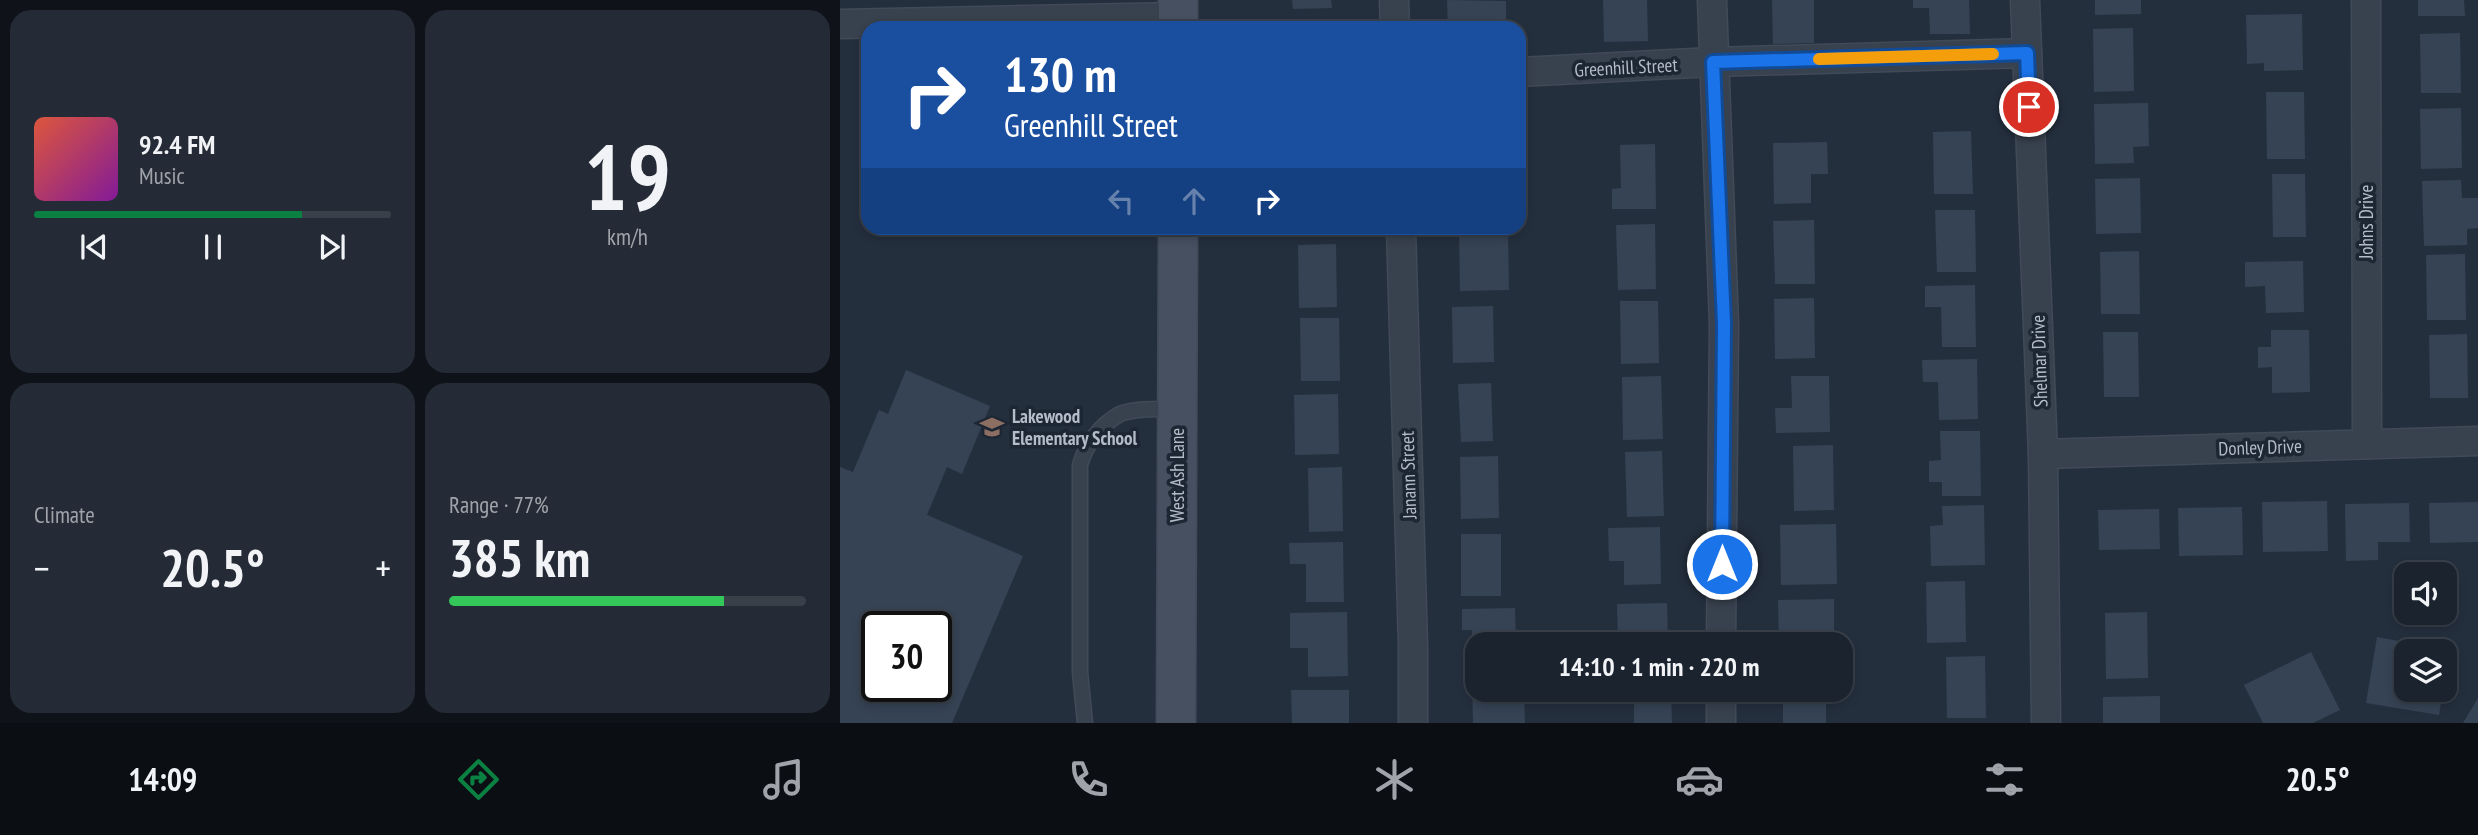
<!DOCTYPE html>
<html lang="en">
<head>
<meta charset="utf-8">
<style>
  :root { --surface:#1b232e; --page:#242b36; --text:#f1f3f6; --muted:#a0a4aa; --line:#39404a; --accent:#0b8043 }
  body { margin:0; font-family:"PT Sans Narrow",sans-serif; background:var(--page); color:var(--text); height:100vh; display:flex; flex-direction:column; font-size:26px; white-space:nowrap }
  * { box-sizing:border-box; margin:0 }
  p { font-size:23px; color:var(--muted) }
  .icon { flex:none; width:38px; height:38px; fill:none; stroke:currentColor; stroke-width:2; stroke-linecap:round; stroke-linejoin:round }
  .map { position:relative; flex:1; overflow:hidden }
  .sheet { display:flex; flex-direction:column; gap:10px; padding:10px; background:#0f1319; width:840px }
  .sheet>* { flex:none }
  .banner { position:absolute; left:21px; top:21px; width:665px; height:214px; border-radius:21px; box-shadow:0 4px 10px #0003,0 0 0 2px var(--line); background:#1a4fa0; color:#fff; overflow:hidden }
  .tools { position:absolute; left:1554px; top:562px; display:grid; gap:14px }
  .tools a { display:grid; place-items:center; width:63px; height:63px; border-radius:14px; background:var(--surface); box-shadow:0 4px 10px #0003,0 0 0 2px var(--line); font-size:35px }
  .speed { position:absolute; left:21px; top:611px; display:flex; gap:14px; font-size:35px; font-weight:700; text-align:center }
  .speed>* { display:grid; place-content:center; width:91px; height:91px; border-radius:50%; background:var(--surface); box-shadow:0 4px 10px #0003,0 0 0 2px var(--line); line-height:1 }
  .speed .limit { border:4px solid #111; border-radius:10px; background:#fff; color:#111 }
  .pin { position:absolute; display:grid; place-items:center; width:60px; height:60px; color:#fff; margin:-30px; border:4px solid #fff; border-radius:50%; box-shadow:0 2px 7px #0007 }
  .me { position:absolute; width:77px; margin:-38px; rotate:0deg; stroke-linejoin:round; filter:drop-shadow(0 0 5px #0008) }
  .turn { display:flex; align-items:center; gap:24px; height:147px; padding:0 28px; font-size:32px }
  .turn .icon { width:91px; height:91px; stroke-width:2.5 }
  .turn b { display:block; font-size:49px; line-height:60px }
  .lanes { display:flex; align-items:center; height:66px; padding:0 28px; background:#0003; justify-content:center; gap:35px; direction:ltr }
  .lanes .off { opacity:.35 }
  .big { font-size:52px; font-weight:800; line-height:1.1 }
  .sheet .widget { flex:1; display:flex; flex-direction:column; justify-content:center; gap:10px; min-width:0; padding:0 24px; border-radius:21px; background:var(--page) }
  .sheet .dial { align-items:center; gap:0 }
  .dial b { font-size:91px; line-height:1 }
  .song { display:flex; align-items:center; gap:21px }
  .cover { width:84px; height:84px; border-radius:10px; background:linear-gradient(135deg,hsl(10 70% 55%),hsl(290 70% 35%)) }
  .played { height:7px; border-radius:4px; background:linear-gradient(90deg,var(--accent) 75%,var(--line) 75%) }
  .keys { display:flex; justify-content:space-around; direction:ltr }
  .heat { display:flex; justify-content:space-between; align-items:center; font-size:38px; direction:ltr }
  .charge { height:10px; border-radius:5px; background:linear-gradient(90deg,#34c759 77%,var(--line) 0) }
  .sheet .tiles { flex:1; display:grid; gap:10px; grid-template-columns:repeat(2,1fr) }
  .trip { position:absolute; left:625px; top:632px; width:388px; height:70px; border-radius:21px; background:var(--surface); box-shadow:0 4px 10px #0003,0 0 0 2px var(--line); font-weight:800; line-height:70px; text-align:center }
  .dock { display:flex; height:112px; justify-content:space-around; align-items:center; background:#0b0e12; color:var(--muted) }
  .dock .icon { width:49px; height:49px }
  .dock .on { color:var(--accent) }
  .dock b { font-size:32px; color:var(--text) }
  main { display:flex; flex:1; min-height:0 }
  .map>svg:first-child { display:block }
  .building { fill:#364354; fill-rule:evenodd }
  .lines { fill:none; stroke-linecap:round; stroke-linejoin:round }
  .lane-casing { stroke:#414a57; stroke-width:17 }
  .street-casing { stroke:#414a57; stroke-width:31 }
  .secondary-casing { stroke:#414a57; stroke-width:41 }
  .lane { stroke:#38414e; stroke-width:14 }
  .street { stroke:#38414e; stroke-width:28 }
  .secondary { stroke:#465061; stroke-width:38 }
  .route-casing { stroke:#114b97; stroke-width:18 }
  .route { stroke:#1a73e8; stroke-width:12 }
  .slow { stroke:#f59e0b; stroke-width:12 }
  .labels { text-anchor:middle; stroke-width:7; stroke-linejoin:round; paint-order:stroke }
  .street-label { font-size:19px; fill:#b4bcc9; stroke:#1d2633 }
  .poi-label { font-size:19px; font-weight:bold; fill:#b4bcc9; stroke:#1d2633; text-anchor:start }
</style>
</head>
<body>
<main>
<section class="sheet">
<div class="tiles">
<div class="widget">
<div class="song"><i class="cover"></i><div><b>92.4 FM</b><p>Music</p></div></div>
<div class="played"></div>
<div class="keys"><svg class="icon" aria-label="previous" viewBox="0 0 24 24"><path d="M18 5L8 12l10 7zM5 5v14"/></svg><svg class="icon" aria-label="pause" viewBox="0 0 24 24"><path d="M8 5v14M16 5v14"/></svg><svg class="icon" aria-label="next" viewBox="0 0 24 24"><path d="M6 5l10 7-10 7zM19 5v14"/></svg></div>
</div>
<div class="widget dial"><b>19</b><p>km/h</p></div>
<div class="widget"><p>Climate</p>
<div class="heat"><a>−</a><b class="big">20.5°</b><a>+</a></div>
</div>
<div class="widget"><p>Range · 77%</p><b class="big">385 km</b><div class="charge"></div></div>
</div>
</section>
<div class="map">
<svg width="1638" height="723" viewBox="0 0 1638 723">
  <rect width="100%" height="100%" fill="#242f3e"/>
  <g class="building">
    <path d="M452,0H491L492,8L453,9Z"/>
    <path d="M607,0L666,1V28H608Z"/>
    <path d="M763,0H807L808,41L764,42Z"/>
    <path d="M932,0H974V43L933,44Z"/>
    <path d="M1073,0H1129L1130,34H1090L1089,8H1073Z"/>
    <path d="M1255,0H1301V14L1255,15Z"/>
    <path d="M1578,0H1624L1625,16H1578Z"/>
    <path d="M1462,14L1463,70L1424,71V63L1407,64L1406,15Z"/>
    <path d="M492,21V28H436V22Z"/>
    <path d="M1293,28L1294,91L1254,92L1253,29Z"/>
    <path d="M1620,33L1621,93H1581L1580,34Z"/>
    <path d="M1426,92H1464L1465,159H1427Z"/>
    <path d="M1308,103L1309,146L1293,147L1294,163L1255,164L1254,104Z"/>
    <path d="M1621,108L1622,168L1581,169L1580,109Z"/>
    <path d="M1131,131L1133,194H1094L1093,132Z"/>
    <path d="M987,142L988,174H971V203L934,204L933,143Z"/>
    <path d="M815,144L816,209H772V189L781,188L780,145Z"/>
    <path d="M1432,174H1465L1466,237H1433Z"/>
    <path d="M1300,178L1301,233L1256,234L1255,179Z"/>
    <path d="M1621,180L1622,198H1638V228L1627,229V245L1584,246L1582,181Z"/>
    <path d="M1095,210H1135L1136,272H1097Z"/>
    <path d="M974,220L975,284H935L933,221Z"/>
    <path d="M815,224L816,289L778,290L776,225Z"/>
    <path d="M456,228H494V230L456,231Z"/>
    <path d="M668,231L669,290L620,291L619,232Z"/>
    <path d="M496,244L497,307L459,308L458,245Z"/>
    <path d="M1299,251L1300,314H1261L1260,252Z"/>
    <path d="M1625,254L1626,320H1587L1586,255Z"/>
    <path d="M1463,261L1464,312L1426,313L1425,286L1405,287V262Z"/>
    <path d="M1135,285L1136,347H1102L1101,307H1085V286Z"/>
    <path d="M974,298L975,358L935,359L934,299Z"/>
    <path d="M780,301H818L819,363L781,364Z"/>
    <path d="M653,306L654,362L613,363L612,307Z"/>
    <path d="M460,318H499L500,381H461Z"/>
    <path d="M1431,330H1469L1470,392L1432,393V367L1418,368V347H1431Z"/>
    <path d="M1263,332H1298L1299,397H1264Z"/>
    <path d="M1627,334L1628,398H1590L1589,335Z"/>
    <path d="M1137,359L1138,419L1099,420L1098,382H1083L1082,360Z"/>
    <path d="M66,370L150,406L122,474L107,467L87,515L183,556L112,723H0V467L13,472L39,410L48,414ZM37,626H96V686H37Z"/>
    <path d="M821,376L823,439L783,440L782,377Z"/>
    <path d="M951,376H989L990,432L936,433L935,408H952Z"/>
    <path d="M651,383L653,441L621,442L618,384Z"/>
    <path d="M498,394L499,454L455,455L454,395Z"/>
    <path d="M1100,431H1140L1141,496H1102V482H1089V461L1101,460Z"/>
    <path d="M993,445L994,510L954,511L953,446Z"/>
    <path d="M822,451L824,516L787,517L785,452Z"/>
    <path d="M658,456L659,518L621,519L620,457Z"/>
    <path d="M502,467L503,531L469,532L468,468Z"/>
    <path d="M1487,501L1488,551L1423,552L1422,502Z"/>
    <path d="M1638,502V542L1590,543L1589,503Z"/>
    <path d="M1569,503L1570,542H1538V560L1506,561L1505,504Z"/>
    <path d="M1144,505L1145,565L1091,566L1090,526L1103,525L1102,506Z"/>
    <path d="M1402,507L1403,555L1339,556L1338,508Z"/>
    <path d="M1319,509L1320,549L1259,550L1258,510Z"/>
    <path d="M996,524L997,584L941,585L940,525Z"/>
    <path d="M820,527L821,584L784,585V561H769L768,528Z"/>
    <rect x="621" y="534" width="40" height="62"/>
    <path d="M503,542L504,602H466V564H450L449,543Z"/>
    <path d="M1125,581L1126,642L1087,643L1086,582Z"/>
    <path d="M994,599V644H939L938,600Z"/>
    <path d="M827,603L828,641L818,642V644H778L777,604Z"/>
    <path d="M675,608L676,644H637V668H633L632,630H622V609Z"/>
    <path d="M507,612L508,676L468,677V648H450V613Z"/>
    <path d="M1307,612L1308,678L1266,679L1265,613Z"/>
    <path d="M1537,637L1564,642L1561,661L1566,662V690H1603L1599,715L1526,703Z"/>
    <path d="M1471,652L1500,710L1473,723H1423L1404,685Z"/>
    <path d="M1145,656L1146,718H1107L1106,657Z"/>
    <path d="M632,681H637V690H684L685,723H633Z"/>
    <path d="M451,690H509V723H452Z"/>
    <path d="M794,690H831L832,723H794Z"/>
    <rect x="943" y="690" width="43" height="33"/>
    <path d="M1320,696V723H1263V697Z"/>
    <path d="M1638,698V723H1623Z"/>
  </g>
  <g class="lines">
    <g class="lane-casing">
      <path id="lane" d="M245,723L240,672V465C246,444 260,425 280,414C293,408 321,409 336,409"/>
    </g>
    <g class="street-casing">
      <g id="street">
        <path d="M554,0L555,28"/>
        <path d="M872,0L884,324L881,644"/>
        <path d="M1185,0L1203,454L1206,723"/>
        <path d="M1526,0L1527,444"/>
        <path d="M0,24L338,17"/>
        <path d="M679,72L873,62L1187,53"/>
        <path d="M561,228L573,646V723"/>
        <path d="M1203,454L1638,441"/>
        <path d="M881,723V690"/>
      </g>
    </g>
    <g class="secondary-casing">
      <g id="secondary">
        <path d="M338,28V0"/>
        <path d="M336,723L338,228"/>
      </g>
    </g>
    <use href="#lane" class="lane"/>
    <use href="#street" class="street"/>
    <use href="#secondary" class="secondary"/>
  </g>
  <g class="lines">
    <g class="route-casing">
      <path id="route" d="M882,564L884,324L873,62L1187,53L1189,107"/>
    </g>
    <use href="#route" class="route"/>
    <path class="slow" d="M979,59L1153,54"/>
  </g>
  <defs>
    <g id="school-bare" transform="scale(1.89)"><path d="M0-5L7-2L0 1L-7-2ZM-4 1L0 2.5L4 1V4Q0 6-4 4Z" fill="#8d6e63" stroke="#1d2633" stroke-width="2.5" paint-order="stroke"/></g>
  </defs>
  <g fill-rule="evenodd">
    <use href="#school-bare" x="152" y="427"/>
  </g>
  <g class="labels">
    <g class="street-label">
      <text transform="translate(786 67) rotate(-3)" y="7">Greenhill Street</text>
      <text transform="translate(1526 222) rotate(-90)" y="7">Johns Drive</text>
      <text transform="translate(1199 361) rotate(-92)" y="7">Shelmar Drive</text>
      <text transform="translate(1420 447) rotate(-2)" y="7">Donley Drive</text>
      <text transform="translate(337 475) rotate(-90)" y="7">West Ash Lane</text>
      <text transform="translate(568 475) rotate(-92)" y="7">Janann Street</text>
    </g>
    <g class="poi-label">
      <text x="172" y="423">Lakewood<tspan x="172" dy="22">Elementary School</tspan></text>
    </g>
  </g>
</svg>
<div class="tools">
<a><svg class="icon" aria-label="sound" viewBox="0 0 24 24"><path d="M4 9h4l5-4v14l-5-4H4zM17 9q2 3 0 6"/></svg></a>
<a><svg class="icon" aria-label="layers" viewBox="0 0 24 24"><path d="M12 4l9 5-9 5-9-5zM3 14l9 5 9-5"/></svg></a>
</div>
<div class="speed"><div class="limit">30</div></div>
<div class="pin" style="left:1189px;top:107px;background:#d93025"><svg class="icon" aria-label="arrive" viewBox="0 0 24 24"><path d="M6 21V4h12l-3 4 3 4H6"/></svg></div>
<svg class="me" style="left:882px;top:564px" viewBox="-20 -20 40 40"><circle r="17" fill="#1a73e8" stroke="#fff" stroke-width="3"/><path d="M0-11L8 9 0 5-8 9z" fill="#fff"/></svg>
<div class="trip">14:10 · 1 min · 220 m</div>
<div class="banner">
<div class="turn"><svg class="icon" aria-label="right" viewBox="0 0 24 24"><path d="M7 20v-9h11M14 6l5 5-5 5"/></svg><div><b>130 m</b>Greenhill Street</div></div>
<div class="lanes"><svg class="icon off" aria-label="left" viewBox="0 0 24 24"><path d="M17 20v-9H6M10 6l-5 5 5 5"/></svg><svg class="icon off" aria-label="ahead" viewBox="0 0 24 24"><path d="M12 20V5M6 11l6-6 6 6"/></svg><svg class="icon" aria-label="right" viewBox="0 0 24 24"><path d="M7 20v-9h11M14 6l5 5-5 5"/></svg></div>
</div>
</div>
</main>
<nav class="dock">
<b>14:09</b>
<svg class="icon on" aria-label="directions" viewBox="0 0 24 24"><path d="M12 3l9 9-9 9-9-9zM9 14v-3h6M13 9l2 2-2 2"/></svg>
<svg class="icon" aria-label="music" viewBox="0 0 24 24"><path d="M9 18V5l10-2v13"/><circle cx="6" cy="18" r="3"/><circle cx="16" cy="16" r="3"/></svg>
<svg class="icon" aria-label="phone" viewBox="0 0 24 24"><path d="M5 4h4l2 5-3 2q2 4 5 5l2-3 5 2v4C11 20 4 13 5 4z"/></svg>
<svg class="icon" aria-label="climate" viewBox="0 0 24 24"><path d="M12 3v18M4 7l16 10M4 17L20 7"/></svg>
<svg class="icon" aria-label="car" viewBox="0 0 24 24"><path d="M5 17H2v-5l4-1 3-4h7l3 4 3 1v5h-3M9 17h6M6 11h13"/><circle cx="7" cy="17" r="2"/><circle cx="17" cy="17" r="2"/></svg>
<svg class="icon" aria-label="filters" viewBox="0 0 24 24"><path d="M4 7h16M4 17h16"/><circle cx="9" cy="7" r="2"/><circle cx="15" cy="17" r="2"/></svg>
<b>20.5°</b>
</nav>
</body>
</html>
